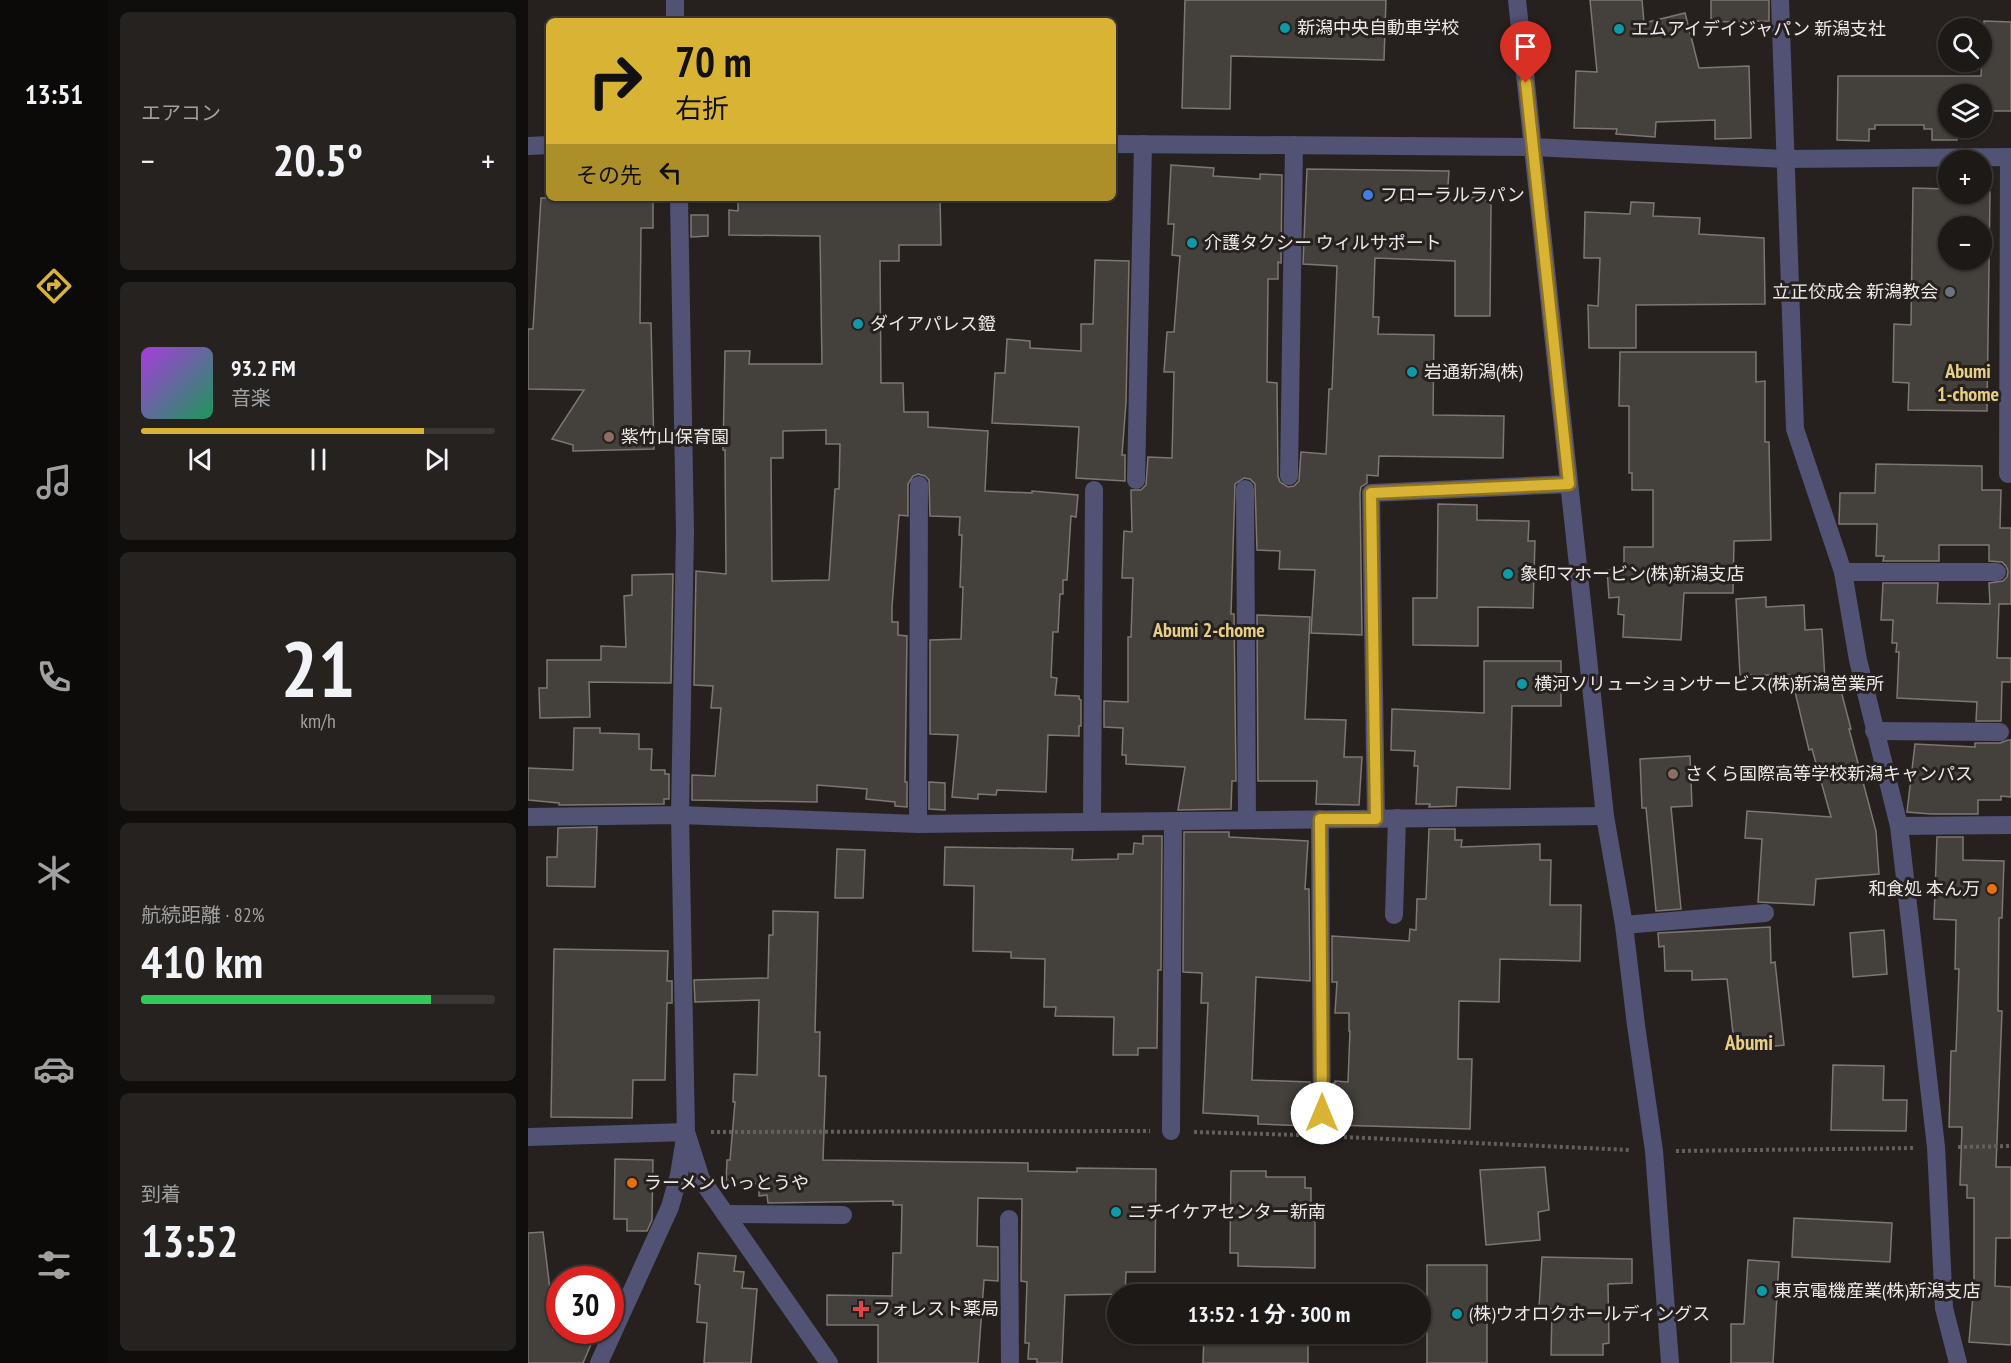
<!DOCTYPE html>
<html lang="ja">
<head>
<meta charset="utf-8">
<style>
  :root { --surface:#1c1917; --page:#252220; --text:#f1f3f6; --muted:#a0a0a1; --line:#3a3836; --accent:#d9b334 }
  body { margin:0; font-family:"PT Sans Narrow","Noto Sans JP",sans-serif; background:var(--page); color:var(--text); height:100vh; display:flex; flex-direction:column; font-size:22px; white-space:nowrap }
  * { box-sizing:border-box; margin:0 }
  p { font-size:20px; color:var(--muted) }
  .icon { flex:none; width:33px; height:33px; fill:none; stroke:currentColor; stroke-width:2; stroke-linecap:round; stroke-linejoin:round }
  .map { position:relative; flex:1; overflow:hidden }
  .details { display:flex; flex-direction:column; gap:12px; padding:12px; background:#0f0e0d; width:420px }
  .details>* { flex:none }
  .hud { position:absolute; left:18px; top:18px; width:570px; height:183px; border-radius:9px; box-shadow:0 2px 4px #0004,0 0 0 2px var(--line); background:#d9b334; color:#111; overflow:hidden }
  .controls { position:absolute; left:1410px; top:18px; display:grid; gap:12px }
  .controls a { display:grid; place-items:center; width:54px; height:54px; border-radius:50%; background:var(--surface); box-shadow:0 2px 4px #0004,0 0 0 2px var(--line); font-size:30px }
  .speed { position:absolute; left:18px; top:1266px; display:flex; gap:12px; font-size:30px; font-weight:700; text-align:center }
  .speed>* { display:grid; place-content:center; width:78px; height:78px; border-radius:50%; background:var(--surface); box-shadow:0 2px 4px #0004,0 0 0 2px var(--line); line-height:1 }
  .speed .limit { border:9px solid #d22; background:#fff; color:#111 }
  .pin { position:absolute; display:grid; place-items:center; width:51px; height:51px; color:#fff; margin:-62px -26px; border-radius:50% 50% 50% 0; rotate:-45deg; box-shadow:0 0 6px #0007 }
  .pin .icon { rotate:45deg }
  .me { position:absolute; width:66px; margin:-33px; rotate:0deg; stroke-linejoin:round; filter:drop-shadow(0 0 4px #0008) }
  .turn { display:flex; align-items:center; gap:21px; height:126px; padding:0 30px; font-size:27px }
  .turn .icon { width:78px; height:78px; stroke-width:2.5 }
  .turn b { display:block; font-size:42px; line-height:51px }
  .then { display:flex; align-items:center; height:57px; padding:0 30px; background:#0003; gap:12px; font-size:22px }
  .big { font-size:45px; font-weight:700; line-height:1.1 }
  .details .tile { flex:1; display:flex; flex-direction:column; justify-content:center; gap:9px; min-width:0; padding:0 21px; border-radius:9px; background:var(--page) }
  .details .dial { align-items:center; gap:0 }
  .dial b { font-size:78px; line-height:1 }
  .song { display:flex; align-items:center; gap:18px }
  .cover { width:72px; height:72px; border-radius:9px; background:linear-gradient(135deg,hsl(280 70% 55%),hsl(150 70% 35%)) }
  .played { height:6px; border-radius:3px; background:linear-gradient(90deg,var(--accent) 80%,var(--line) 80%) }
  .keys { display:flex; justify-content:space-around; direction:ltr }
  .heat { display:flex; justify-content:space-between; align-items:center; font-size:33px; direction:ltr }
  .charge { height:9px; border-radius:4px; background:linear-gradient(90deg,#34c759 82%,var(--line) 0) }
  .trip { position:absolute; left:579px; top:1284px; width:324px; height:60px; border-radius:30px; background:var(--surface); box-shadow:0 2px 4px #0004,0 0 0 2px var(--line); font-weight:700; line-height:60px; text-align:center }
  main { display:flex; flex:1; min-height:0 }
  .tabs { display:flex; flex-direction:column; width:108px; justify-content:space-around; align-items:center; background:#0b0a09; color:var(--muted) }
  .tabs .icon { width:42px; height:42px }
  .tabs .on { color:var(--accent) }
  .tabs b { font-size:27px; color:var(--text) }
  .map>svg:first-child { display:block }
  .building { fill:#44403c; stroke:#7c7773; stroke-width:1.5; fill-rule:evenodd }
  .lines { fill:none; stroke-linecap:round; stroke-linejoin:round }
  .path { stroke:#635f5d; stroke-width:4; stroke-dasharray:3 3; stroke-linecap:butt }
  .minor { stroke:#515274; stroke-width:18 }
  .route-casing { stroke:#8d7422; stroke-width:15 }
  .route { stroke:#d9b334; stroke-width:10 }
  .culture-dot { fill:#0f9aa8; stroke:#26211f; stroke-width:2 }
  .shop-dot { fill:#3f7fe0; stroke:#26211f; stroke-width:2 }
  .worship-dot { fill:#6b7280; stroke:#26211f; stroke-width:2 }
  .education-dot { fill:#8d6e63; stroke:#26211f; stroke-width:2 }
  .food-dot { fill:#e8710a; stroke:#26211f; stroke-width:2 }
  .health-dot { fill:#e0444e; stroke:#26211f; stroke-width:2 }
  .labels { text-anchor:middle; stroke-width:6; stroke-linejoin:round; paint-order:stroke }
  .poi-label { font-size:18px; fill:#ebe8e7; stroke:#26211f; text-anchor:start }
  .neighbourhood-label { font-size:20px; font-weight:bold; fill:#e9cf83; stroke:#26211f }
  .quarter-label { font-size:21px; font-weight:bold; fill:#e9cf83; stroke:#26211f }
</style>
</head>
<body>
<main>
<nav class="tabs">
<b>13:51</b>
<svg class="icon on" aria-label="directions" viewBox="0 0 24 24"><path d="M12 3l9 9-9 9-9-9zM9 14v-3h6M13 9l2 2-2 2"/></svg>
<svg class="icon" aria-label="music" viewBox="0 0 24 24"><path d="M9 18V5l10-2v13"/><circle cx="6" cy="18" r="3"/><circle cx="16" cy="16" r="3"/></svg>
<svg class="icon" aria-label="phone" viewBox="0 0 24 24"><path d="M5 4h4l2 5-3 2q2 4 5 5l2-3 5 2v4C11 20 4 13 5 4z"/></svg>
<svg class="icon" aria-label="climate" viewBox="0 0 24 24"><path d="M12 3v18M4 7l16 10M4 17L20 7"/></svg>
<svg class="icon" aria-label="car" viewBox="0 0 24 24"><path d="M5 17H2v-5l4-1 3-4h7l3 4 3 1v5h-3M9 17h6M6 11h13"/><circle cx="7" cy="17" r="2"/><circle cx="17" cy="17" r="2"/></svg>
<svg class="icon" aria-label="filters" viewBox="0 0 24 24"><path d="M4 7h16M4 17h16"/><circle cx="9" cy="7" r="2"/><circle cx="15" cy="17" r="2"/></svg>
</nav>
<section class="details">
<div class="tile"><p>エアコン</p>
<div class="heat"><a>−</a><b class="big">20.5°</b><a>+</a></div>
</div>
<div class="tile">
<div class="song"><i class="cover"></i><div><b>93.2 FM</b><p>音楽</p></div></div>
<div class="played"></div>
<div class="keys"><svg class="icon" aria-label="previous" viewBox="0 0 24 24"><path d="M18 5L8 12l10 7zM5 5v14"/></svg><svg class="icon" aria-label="pause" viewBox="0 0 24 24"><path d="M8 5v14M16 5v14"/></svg><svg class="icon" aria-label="next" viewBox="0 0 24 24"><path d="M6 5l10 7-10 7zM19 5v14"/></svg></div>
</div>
<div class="tile dial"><b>21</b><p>km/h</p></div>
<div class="tile"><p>航続距離 · 82%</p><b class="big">410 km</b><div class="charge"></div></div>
<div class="tile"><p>到着</p><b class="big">13:52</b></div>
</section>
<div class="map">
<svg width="1483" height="1363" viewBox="0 0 1483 1363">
  <rect width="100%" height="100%" fill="#26211f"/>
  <g class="building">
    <path d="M657,0H858L856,60L703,56L702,109L654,108Z"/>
    <path d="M1062,0H1114L1116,23L1157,13L1171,68L1221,66L1223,138L1187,139V120L1128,122L1127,137L1088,134L1089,129L1046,128L1048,71L1069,72Z"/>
    <path d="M1183,0H1241V21L1183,22Z"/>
    <path d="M1456,21L1483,22V111H1454V94H1420V128H1435L1429,129V140H1404V129H1396V125H1347V129H1341V141L1309,140L1310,76H1453Z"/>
    <path d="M643,165L686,168L685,176L732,179V174L754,175L753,263L750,262V279H740L739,382L749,383L750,476L752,482L760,487L766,486L771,481L773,452L798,454L801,389H804L809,266L775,264L779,169L921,171L919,199L954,197L963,205L962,316H927V261L847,258L845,317H851L850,334L906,335L905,415L976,416L975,458L851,456L850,476L839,475V483L833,487L832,493L834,635L783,633L787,570L751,569L752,551L729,550L727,484L722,479L716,478L707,484L703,614H706L708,781H704L703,809L650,810L657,767L598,764V755H594L595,728L576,727V701L600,702V637H603L605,578H594L596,531L604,532L603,490H613L618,485L620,457L644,458L646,372H636L639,332H646L652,256L644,255L646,224H640Z"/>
    <path d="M1385,188L1420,189V194H1454V192H1462L1459,411L1380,410L1381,383L1365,382L1366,324L1383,325ZM1420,226H1454V260H1420Z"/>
    <path d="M13,198H125V228H113L112,323H123L126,449L45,451V445L24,439L56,390L0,389V329H5Z"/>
    <path d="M227,198H412L413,245H371V261H352L353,383H375L376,412H400V427L460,431L457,491L504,493V491L550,495L548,517L543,516L539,580H535V594H532L530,632H525L523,677L529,678L527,695L551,696V699L553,700V726H551V736L520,735L518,792L469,790L468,795L450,794V799L424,797L430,735L402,734V640L433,639L435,587H432L434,535H431L432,517L402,516L401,480L397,476L390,474L385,476L380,484V516L371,515L364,607V622H370V635L379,636L377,782H379V807L367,806V802L338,799L339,789L289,785V802L164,800V775L187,776L193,708H183L185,686L166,685L168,571L198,574L197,450H195L197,351H222L221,364H294L292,236L201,235V210L210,211V199ZM298,430V444H312L311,489H307L301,580L244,581L243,458H255V431Z"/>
    <path d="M1103,202L1126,203L1125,216L1172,218L1171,234L1236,238L1237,304L1108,305V348H1061L1060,305L1070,306L1072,258H1056L1057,212L1102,214Z"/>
    <path d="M163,215H180V236L163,237Z"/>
    <path d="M567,260L601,261L598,402L594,455H597V481L548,478L551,427L464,423L467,373H477L479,339L502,341V348L553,351V324H565Z"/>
    <path d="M1092,352H1228V382L1237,381V442H1241L1243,540L1206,541L1205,593H1156L1153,640L1095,637L1096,615L1090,614L1091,597L1081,598L1079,570L1096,569V547H1125V490H1104V473H1101V406H1091Z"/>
    <path d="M1348,464L1454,466V490H1473L1472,528H1483V604H1471L1469,658H1483V682H1474L1473,721H1448L1449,702L1369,698L1371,652H1368L1369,643H1364L1365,620H1353L1355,583H1410L1409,603L1462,604L1461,583L1475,581L1479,577L1480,571L1478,566L1474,562L1461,561V545H1411V561H1355L1356,556H1348L1349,524H1311L1312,493H1347Z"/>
    <path d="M910,504L949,505V520L1001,521L1000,541H1007L1005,608L950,607V646L885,645V598H909Z"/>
    <path d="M145,574L143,683L61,682L62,717L12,718L11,688H19V660H73V646L98,647L96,596L104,595V575Z"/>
    <path d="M1238,597V607L1276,605L1277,630L1294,629L1297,680L1301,679L1302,684L1311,683L1323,729H1321L1348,831L1351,874L1288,879L1286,905L1230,902L1234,839L1217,838L1219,811L1303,817L1284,749L1281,750L1263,675H1212L1208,599Z"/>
    <path d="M729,615L782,617L777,719L818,720L816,757H834L831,805L788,804L789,781H730Z"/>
    <path d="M956,661H1033V706H984L982,789L929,787L928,806L901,807L902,804H888L890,766H886L887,751L863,750L864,709L956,713Z"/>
    <path d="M46,728H72V733L111,734V749H124L123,770H137V774H141V799H136V804L31,805V803L0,800V768L45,770Z"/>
    <path d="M1480,740H1483V797L1473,796V800H1450V814H1403L1379,812L1387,744L1447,747V743H1472Z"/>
    <path d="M1162,756L1164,806L1143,807L1153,909L1128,911L1118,808H1114L1112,759Z"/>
    <path d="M401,782L417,783V810L401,809Z"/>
    <path d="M69,827L67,887L19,886V857H29L30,828Z"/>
    <path d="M901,829H927V840H934L933,847L1012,844V860H1023L1022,905H1053L1052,961L972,959L971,1002L931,1001L930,1059H944L942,1129L805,1125V1083H807V1081L820,1082L822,1031H821V1013H807L809,982H804V936L881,941L882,929L888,930L889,899H898Z"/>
    <path d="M656,832H701V837L780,841L777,889H781L782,981L728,977L724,1080L782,1082L783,1124H779V1126L730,1124V1116L675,1113L680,1003H673L674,973L655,972Z"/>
    <path d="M615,836H634L633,970H630L629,1048H610V1055H585L586,1017L527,1016L528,1007H516L517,959L483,958V952L445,951L446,886L416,885L417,847L545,849L544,860L590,859V854H605L606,843L615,844Z"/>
    <path d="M1409,837H1435V860L1476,861L1474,918H1471L1470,1011H1474L1468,1167H1483V1238H1468L1467,1286L1483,1287V1345L1441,1342L1446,1283V1198H1439V1185H1432L1434,1127H1421L1423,1051H1428L1431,969H1427L1428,920L1406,919Z"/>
    <path d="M309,849L337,850L335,898H307Z"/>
    <path d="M245,911L290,912L287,1032H292L291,1076H298L295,1160L500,1163V1171L549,1172V1168L628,1169L627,1272H598L597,1294L537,1295L534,1363H509V1359H500L501,1343H497L499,1282L493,1281L494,1199L450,1198L449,1246L470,1247V1281L456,1280L450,1363H350V1325H299V1295L364,1296L365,1253H373L374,1205H365V1201L240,1203L239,1195L231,1196V1184L198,1182L199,1160H202L207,1102H205L206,1074L229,1075L231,1000L167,1002L166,980L240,978L241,935H245Z"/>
    <path d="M1242,927L1243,963L1247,962L1256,1045L1207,1051L1199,979L1164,980V971H1137L1136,946L1131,947L1130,933Z"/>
    <path d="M1356,930L1359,974L1325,977L1322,933Z"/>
    <path d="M26,949L140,951L139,981H144V1003H139L137,1080H105L104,1118L23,1117Z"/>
    <path d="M1305,1065L1356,1066L1355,1100H1379L1378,1131L1303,1130Z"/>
    <path d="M87,1159L125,1160L124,1220L119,1231H99V1219H86Z"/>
    <path d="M1017,1167L1021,1210L1010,1212L1012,1240L958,1245L952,1170Z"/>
    <path d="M703,1171H738V1177H777V1188H783V1221H787V1268L710,1266V1253H702Z"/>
    <path d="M1266,1218L1364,1223L1362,1262L1264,1257Z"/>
    <path d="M15,1232L24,1306L30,1307L25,1330H69L55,1363H0V1233Z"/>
    <path d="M170,1253L208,1256L206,1271L216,1272L214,1288L229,1289L223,1363H176L179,1323L169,1322L172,1285L167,1284Z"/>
    <path d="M1014,1257L1104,1259V1283L1080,1284L1081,1343L1075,1344V1355H1023L1024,1309L1011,1308Z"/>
    <path d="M1220,1260L1251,1262L1245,1363H1203V1324H1216Z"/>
    <rect x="899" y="1265" width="60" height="98"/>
    <path d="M676,1334H780V1363H675Z"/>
  </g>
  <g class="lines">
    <g class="path">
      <path d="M183,1132L622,1131"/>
      <path d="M666,1132L772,1135"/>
      <path d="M816,1137L1102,1150"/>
      <path d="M1430,1147L1483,1146"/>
      <path d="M1148,1151L1387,1148"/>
    </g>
    <g class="minor">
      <path d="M147,0V21"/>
      <path d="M989,0L1077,816L1096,925L1108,1025L1126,1151L1142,1363"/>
      <path d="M1252,0L1267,429L1315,572L1330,660L1371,826L1408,1147L1416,1308L1430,1363"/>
      <path d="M585,144L1004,147L1257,159L1483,157"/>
      <path d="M0,146L21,145"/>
      <path d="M151,198L157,531L152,815L158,1132L173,1179L301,1363"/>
      <path d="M1480,474L1481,157"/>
      <path d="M761,476L766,145"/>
      <path d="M608,480L615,144"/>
      <path d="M717,489L719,820"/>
      <path d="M1315,572H1469"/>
      <path d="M1346,731L1472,732"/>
      <path d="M0,817L152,815L390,824L1077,816"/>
      <path d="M792,819L794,1136"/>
      <path d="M848,819L843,493L1041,484"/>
      <path d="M564,822L566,490"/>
      <path d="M390,824L391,485"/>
      <path d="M1371,826L1483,825"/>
      <path d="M866,915L869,818"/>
      <path d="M1096,925L1237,913"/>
      <path d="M643,1131L645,821"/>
      <path d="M0,1137L158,1132L151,1175L142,1207L71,1363"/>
      <path d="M197,1214L315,1215"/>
      <path d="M481,1219L482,1363"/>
    </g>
  </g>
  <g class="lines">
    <g class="route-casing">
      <path id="route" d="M794,1113L792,819H848L843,493L1041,484L998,83"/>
    </g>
    <use href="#route" class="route"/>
  </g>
  <g class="culture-dot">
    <circle cx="757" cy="28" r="6"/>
    <circle cx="1091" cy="29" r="6"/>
    <circle cx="664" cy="243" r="6"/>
    <circle cx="330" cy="324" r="6"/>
    <circle cx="884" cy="372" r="6"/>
    <circle cx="980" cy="574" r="6"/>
    <circle cx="994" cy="684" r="6"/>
    <circle cx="588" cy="1212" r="6"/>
    <circle cx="1234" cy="1291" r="6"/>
    <circle cx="929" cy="1314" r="6"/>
  </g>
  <circle class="shop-dot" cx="840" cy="195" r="6"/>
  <circle class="worship-dot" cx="1422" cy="292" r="6"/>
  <g class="education-dot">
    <circle cx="81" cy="437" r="6"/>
    <circle cx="1145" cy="774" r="6"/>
  </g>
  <g class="food-dot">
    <circle cx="1464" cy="889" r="6"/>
    <circle cx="104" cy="1183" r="6"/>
  </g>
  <path class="health-dot" d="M330 1300h6v6h6v6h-6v6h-6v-6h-6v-6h6z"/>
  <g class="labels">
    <g class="poi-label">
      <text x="769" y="34">新潟中央自動車学校</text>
      <text x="1103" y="35">エムアイデイジャパン 新潟支社</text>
      <text x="852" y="201">フローラルラパン</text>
      <text x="676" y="249">介護タクシー ウィルサポート</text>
      <text x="1410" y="298" text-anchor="end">立正佼成会 新潟教会</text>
      <text x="342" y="330">ダイアパレス鐙</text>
      <text x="896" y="378">岩通新潟(株)</text>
      <text x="93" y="443">紫竹山保育園</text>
      <text x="992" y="580">象印マホービン(株)新潟支店</text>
      <text x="1006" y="690">横河ソリューションサービス(株)新潟営業所</text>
      <text x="1157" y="780">さくら国際高等学校新潟キャンパス</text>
      <text x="1452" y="895" text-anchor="end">和食処 本ん万</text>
      <text x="116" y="1189">ラーメン いっとうや</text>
      <text x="600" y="1218">ニチイケアセンター新南</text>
      <text x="1246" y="1297">東京電機産業(株)新潟支店</text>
      <text x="345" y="1315">フォレスト薬局</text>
      <text x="941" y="1320">(株)ウオロクホールディングス</text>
    </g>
    <g class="neighbourhood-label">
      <text x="1440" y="378">Abumi<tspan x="1440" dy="23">1-chome</tspan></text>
      <text x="681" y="637">Abumi 2-chome</text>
    </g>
    <g class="quarter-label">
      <text x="1221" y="1050">Abumi</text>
    </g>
  </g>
</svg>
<div class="controls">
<a><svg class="icon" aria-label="search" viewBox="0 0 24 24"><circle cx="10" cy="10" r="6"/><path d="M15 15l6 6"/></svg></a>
<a><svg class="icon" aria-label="layers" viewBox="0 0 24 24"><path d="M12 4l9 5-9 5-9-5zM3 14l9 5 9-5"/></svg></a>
<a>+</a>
<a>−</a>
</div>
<div class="speed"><div class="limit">30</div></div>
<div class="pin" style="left:998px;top:83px;background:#d93025"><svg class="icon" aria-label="arrive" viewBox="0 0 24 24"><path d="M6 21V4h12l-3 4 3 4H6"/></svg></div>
<svg class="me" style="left:794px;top:1113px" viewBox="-20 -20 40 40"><circle r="19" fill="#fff"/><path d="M0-13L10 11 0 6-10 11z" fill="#d9b334"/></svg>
<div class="trip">13:52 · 1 分 · 300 m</div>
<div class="hud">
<div class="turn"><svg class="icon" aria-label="right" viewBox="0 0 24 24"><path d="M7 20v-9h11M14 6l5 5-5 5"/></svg><div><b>70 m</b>右折</div></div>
<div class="then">その先<svg class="icon" aria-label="left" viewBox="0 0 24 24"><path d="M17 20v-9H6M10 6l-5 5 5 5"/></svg></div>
</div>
</div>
</main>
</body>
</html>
